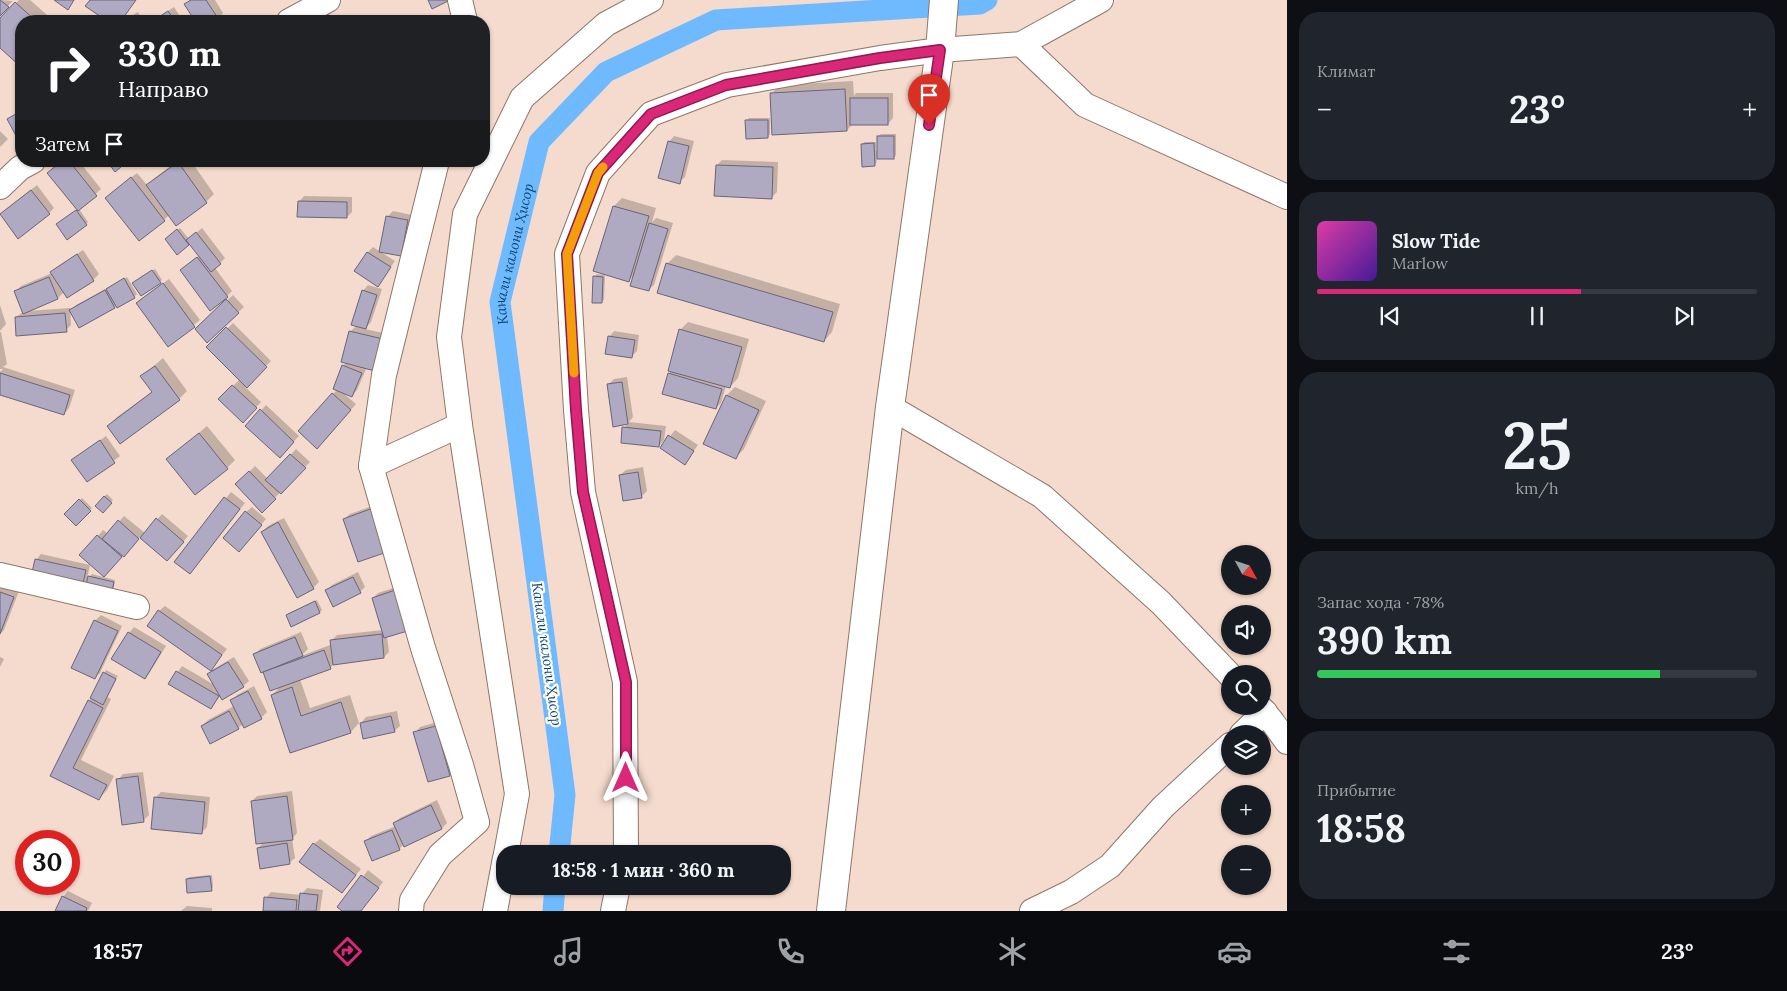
<!DOCTYPE html>
<html lang="ru">
<head>
<meta charset="utf-8">
<style>
  :root { --surface:#171b24; --page:#20242c; --text:#f1f3f6; --muted:#9ea1a6; --line:#363941; --accent:#db2777 }
  body { margin:0; font-family:Lora,serif; background:var(--page); color:var(--text); height:100vh; display:flex; flex-direction:column; font-size:19px; white-space:nowrap }
  * { box-sizing:border-box; margin:0 }
  p { font-size:16px; color:var(--muted) }
  .icon { flex:none; width:28px; height:28px; fill:none; stroke:currentColor; stroke-width:2; stroke-linecap:round; stroke-linejoin:round }
  .map { position:relative; flex:1; overflow:hidden }
  .details { display:flex; flex-direction:column; gap:12px; padding:12px; background:#0d0f14; width:500px }
  .details>* { flex:none }
  .hud { position:absolute; left:15px; top:15px; width:475px; height:152px; border-radius:20px; box-shadow:0 1px 4px #0004; background:#202124; color:#fff; overflow:hidden }
  .needle { width:32px; rotate:130deg }
  .tools { position:absolute; left:1221px; top:545px; display:grid; gap:10px }
  .tools a { display:grid; place-items:center; width:50px; height:50px; border-radius:50%; background:var(--surface); box-shadow:0 1px 4px #0004; font-size:25px }
  .speed { position:absolute; left:15px; top:830px; display:flex; gap:10px; font-size:25px; font-weight:700; text-align:center }
  .speed>* { display:grid; place-content:center; width:65px; height:65px; border-radius:50%; background:var(--surface); box-shadow:0 1px 4px #0004; line-height:1 }
  .speed .limit { border:8px solid #d22; background:#fff; color:#111 }
  .pin { position:absolute; display:grid; place-items:center; width:42px; height:42px; color:#fff; margin:-51px -21px; border-radius:50% 50% 50% 0; rotate:-45deg; box-shadow:0 0 5px #0007 }
  .pin .icon { rotate:45deg }
  .me { position:absolute; width:55px; margin:-28px; rotate:0deg; stroke-linejoin:round; filter:drop-shadow(0 0 4px #0008) }
  .turn { display:flex; align-items:center; gap:18px; height:105px; padding:0 20px; font-size:22px }
  .turn .icon { width:65px; height:65px; stroke-width:2.5 }
  .turn b { display:block; font-size:35px; line-height:42px }
  .then { display:flex; align-items:center; height:48px; padding:0 20px; background:#0003; gap:10px; font-size:19px }
  .big { font-size:38px; font-weight:700; line-height:1.1 }
  .details .widget { flex:1; display:flex; flex-direction:column; justify-content:center; gap:8px; min-width:0; padding:0 18px; border-radius:20px; background:var(--page) }
  .details .dial { align-items:center; gap:0 }
  .dial b { font-size:65px; line-height:1 }
  .song { display:flex; align-items:center; gap:15px }
  .cover { width:60px; height:60px; border-radius:8px; background:linear-gradient(135deg,hsl(320 70% 55%),hsl(260 70% 35%)) }
  .played { height:5px; border-radius:2px; background:linear-gradient(90deg,var(--accent) 60%,var(--line) 60%) }
  .keys { display:flex; justify-content:space-around; direction:ltr }
  .heat { display:flex; justify-content:space-between; align-items:center; font-size:28px; direction:ltr }
  .charge { height:8px; border-radius:4px; background:linear-gradient(90deg,#34c759 78%,var(--line) 0) }
  .trip { position:absolute; left:496px; top:845px; width:295px; height:50px; border-radius:20px; background:var(--surface); box-shadow:0 1px 4px #0004; font-weight:700; line-height:50px; text-align:center }
  .tab-bar { display:flex; height:80px; justify-content:space-around; align-items:center; background:#090b0e; color:var(--muted) }
  .tab-bar .icon { width:35px; height:35px }
  .tab-bar .active { color:var(--accent) }
  .tab-bar b { font-size:22px; color:var(--text) }
  main { display:flex; flex:1; min-height:0 }
  .map>svg:first-child { display:block }
  .shadow { fill:#0003 }
  .lines { fill:none; stroke-linecap:round; stroke-linejoin:round }
  .canal { stroke:#6fbaff; stroke-width:21 }
  .building { fill:#afaac2; stroke:#69647a }
  .street-casing { stroke:#8d7669; stroke-width:26 }
  .secondary-casing { stroke:#8d7669; stroke-width:30 }
  .street { stroke:#fff; stroke-width:24 }
  .secondary { stroke:#fff; stroke-width:28 }
  .route-casing { stroke:#8e194d; stroke-width:12 }
  .route { stroke:#db2777; stroke-width:9 }
  .slow { stroke:#f59e0b; stroke-width:9 }
  .labels { text-anchor:middle; stroke-width:4.5; stroke-linejoin:round; paint-order:stroke }
  .water-label { font-size:14px; font-style:italic; fill:#0b436f; stroke:#fff }
</style>
</head>
<body>
<main>
<div class="map">
<svg width="1287" height="911" viewBox="0 0 1287 911">
  <rect width="100%" height="100%" fill="#f5dbcd"/>
  <g class="shadow">
    <path d="M0,0L13,1L0,14Z"/>
    <path d="M19,0H30L54,21H21V65L0,46V20Z"/>
    <path d="M190,0H215L223,13L217,20L224,17L227,21H197L186,5Z"/>
    <path d="M174,7L183,21H152Z"/>
    <path d="M326,7L333,21H292Z"/>
    <path d="M138,12L143,21H122Z"/>
    <path d="M853,81L854,96L856,93H893V118L888,124H853L847,130L772,93L780,85Z"/>
    <path d="M21,110V142L8,120Z"/>
    <path d="M749,118H770V134L768,137L746,121Z"/>
    <path d="M0,131L8,139L0,147Z"/>
    <path d="M881,134H896V155L894,158H876L877,162L874,165L862,145L864,142H876V151H878V136Z"/>
    <path d="M674,136L694,141L685,177L679,182L669,142Z"/>
    <path d="M722,160L778,162L777,192L771,198L717,165Z"/>
    <path d="M62,161H79L101,189L79,209L88,222L86,224L60,222L78,209Z"/>
    <path d="M177,161H191L214,194L206,202L169,215L164,220L112,192L137,173L147,185L156,177Z"/>
    <path d="M37,185L54,208L49,213L6,209Z"/>
    <path d="M304,196L352,197V212L347,217L299,202Z"/>
    <path d="M622,198L656,208L652,222L656,218L673,223L654,285L648,290L635,274L629,280L595,270L614,206Z"/>
    <path d="M393,211L412,215L406,249L400,255L387,217Z"/>
    <path d="M180,228L189,239L202,228L225,258L215,268L232,291L227,296L187,265L200,255L190,243L177,253L169,237Z"/>
    <path d="M373,247L395,261L378,285L368,252Z"/>
    <path d="M83,250L99,274L93,280L67,296L64,292L58,298L27,311L70,308L71,325L66,330L16,317L23,312L15,292L21,286L52,273V272L57,267Z"/>
    <path d="M676,255L840,304L832,332L824,341L667,264Z"/>
    <path d="M155,269L162,280L160,282L136,281Z"/>
    <path d="M597,274L605,275L604,300L601,302L594,277Z"/>
    <path d="M127,277L137,294L134,297L114,307L71,311L76,305Z"/>
    <path d="M169,279L200,320L168,345L143,298Z"/>
    <path d="M368,285L382,289L371,322L365,329L388,334L367,367L357,390L352,396L342,392L356,404L323,442L333,394L337,390L334,388L344,365L346,362L350,332L357,325L363,291Z"/>
    <path d="M233,295L244,307L207,341L196,329Z"/>
    <path d="M0,305L6,324L0,331Z"/>
    <path d="M688,322L749,339L738,378L730,387L726,386L721,403L716,408L669,373L672,371L680,330Z"/>
    <path d="M233,323L271,361L245,387L261,402L243,421L220,399L240,379L208,347Z"/>
    <path d="M614,331L639,335L637,351L631,357L609,337Z"/>
    <path d="M0,332H1L7,364L3,367L75,390L69,408L64,414L0,394V372L3,369H0Z"/>
    <path d="M163,358L187,391L179,399L108,426L117,417L153,391L142,376Z"/>
    <path d="M627,377L633,417L629,422L666,426L664,440L659,446L624,428L628,423L614,425L608,385L614,379Z"/>
    <path d="M735,387L766,401L744,449L735,458L704,443L727,395Z"/>
    <path d="M266,405L299,436L280,456L247,426Z"/>
    <path d="M207,426L235,460L227,468L168,459Z"/>
    <path d="M675,430L698,445L685,463L662,447Z"/>
    <path d="M106,436L120,456L87,481L73,460Z"/>
    <path d="M296,449L310,462L262,511L237,484L255,466L268,479Z"/>
    <path d="M643,467L647,491L641,497L620,475L626,470Z"/>
    <path d="M231,492L245,503L195,567L176,561Z"/>
    <path d="M107,494L113,500L103,511L97,505Z"/>
    <path d="M82,498L92,508L76,524L66,514Z"/>
    <path d="M378,504L387,551L344,519L350,514Z"/>
    <path d="M252,507L266,519L244,545L246,512Z"/>
    <path d="M162,514L188,536L173,554L167,560L140,537L109,570L98,536L103,530L108,534L124,516L145,533Z"/>
    <path d="M284,518L319,582L313,588L262,532L268,526Z"/>
    <path d="M41,554L90,565L87,579L92,574L115,580L114,587L111,589L88,580L81,587L36,560Z"/>
    <path d="M358,572L365,587L360,592L327,590L332,585Z"/>
    <path d="M0,584L19,591L4,630L0,634Z"/>
    <path d="M403,585L387,636L389,652L384,657L335,663L330,668L300,679L310,708L350,695L359,723L351,732L291,752L272,695L281,686L264,670L255,654L260,649L301,632L308,649L301,656L330,645L332,651L331,641L337,635L383,630L373,598L378,593Z"/>
    <path d="M317,600L322,610L320,612L291,625L287,615L289,613Z"/>
    <path d="M165,606L227,649L211,669L159,611Z"/>
    <path d="M101,615L122,626L100,673L94,678L95,621Z"/>
    <path d="M134,627L166,646L150,672L145,678L129,633Z"/>
    <path d="M0,657L4,659L0,667Z"/>
    <path d="M234,657L249,681L243,686L221,695L211,708L170,683L182,666L216,686L209,674L212,670Z"/>
    <path d="M106,670L118,676L107,697L111,699L81,760L114,776L107,790L99,799L52,775L89,701Z"/>
    <path d="M254,686L267,712L261,718L243,724L238,728L202,726L208,720L234,706L231,701L237,695Z"/>
    <path d="M397,711L400,726L394,731L361,723L366,717Z"/>
    <path d="M441,721L455,769L450,775L429,781L415,733L420,727Z"/>
    <path d="M143,772L149,815L143,821L118,780L123,774Z"/>
    <path d="M292,791L297,833L292,839L295,858L289,863L258,848L264,842L252,801L257,796Z"/>
    <path d="M161,792L210,797L207,827L201,833L155,798Z"/>
    <path d="M437,800L447,823L442,828L405,845L404,844L399,849L366,841L371,836L396,826L394,823L400,818Z"/>
    <path d="M320,839L361,869L342,892L314,844Z"/>
    <path d="M368,870L383,882L361,911H343L339,907Z"/>
    <path d="M212,875L213,887L211,889L187,879L189,877Z"/>
    <path d="M307,888L323,890L320,911H264L266,898L271,892L301,895Z"/>
    <path d="M68,891L92,903L88,911H56L63,897Z"/>
    <path d="M187,906L212,908V911H181Z"/>
  </g>
  <g class="lines">
    <g class="canal">
      <path id="s1" d="M559,854L565,795L500,302L539,142L606,72L716,20L980,4L987,0"/>
      <path d="M553,911L555,886"/>
    </g>
  </g>
  <g class="building">
    <path d="M0,0L9,7L0,16Z"/>
    <path d="M54,0H74L68,10Z"/>
    <path d="M90,0H136L121,21H107L85,6Z"/>
    <path d="M191,0H206L219,20L216,21H195L184,4Z"/>
    <path d="M428,0H450L432,9Z"/>
    <path d="M15,2L36,21H21V67L0,48V18Z"/>
    <path d="M168,11L175,21H153Z"/>
    <path d="M845,89L847,131L772,135L770,93Z"/>
    <rect x="850" y="98" width="38" height="27"/>
    <path d="M21,111V145L7,119Z"/>
    <path d="M745,120H768V138L746,139Z"/>
    <rect x="877" y="136" width="17" height="23"/>
    <path d="M668,141L689,146L680,184L658,178Z"/>
    <path d="M874,143L875,166L862,167L861,144Z"/>
    <path d="M62,161H69L97,196L78,211L47,173Z"/>
    <path d="M107,161H128L115,172Z"/>
    <path d="M178,162L207,203L176,226L146,185Z"/>
    <path d="M716,165L773,167L772,199L714,196Z"/>
    <path d="M131,177L165,221L139,241L105,198Z"/>
    <path d="M31,190L50,214L18,239L0,214Z"/>
    <path d="M298,201L347,202V218L297,217Z"/>
    <path d="M613,206L649,216L629,282L593,271Z"/>
    <path d="M76,210L87,225L67,240L56,224Z"/>
    <path d="M386,216L408,220L401,256L379,252Z"/>
    <path d="M649,223L668,229L649,291L630,286Z"/>
    <path d="M177,229L189,245L177,255L165,239Z"/>
    <path d="M196,232L221,264L211,272L186,240Z"/>
    <path d="M367,252L391,267L378,287L354,271Z"/>
    <path d="M77,254L94,281L67,298L50,272Z"/>
    <path d="M197,257L228,297L210,311L180,270Z"/>
    <path d="M666,263L833,312L824,342L657,293Z"/>
    <path d="M152,270L161,283L141,296L132,283Z"/>
    <path d="M593,276L603,277L602,303H592Z"/>
    <path d="M49,277L58,299L23,314L14,291Z"/>
    <path d="M124,278L135,298L117,308L106,289Z"/>
    <path d="M163,283L195,327L168,347L136,303Z"/>
    <path d="M105,290L115,308L79,328L69,310Z"/>
    <path d="M362,290L377,295L366,329L351,325Z"/>
    <path d="M226,299L239,313L207,343L195,329Z"/>
    <path d="M65,313L67,332L16,336L15,317Z"/>
    <path d="M226,327L267,367L247,388L206,347Z"/>
    <path d="M679,329L742,347L730,388L668,371Z"/>
    <path d="M349,331L383,339L375,371L341,362Z"/>
    <path d="M608,336L635,340L632,358L605,354Z"/>
    <path d="M342,365L362,373L352,397L333,389Z"/>
    <path d="M155,366L180,400L120,444L107,426L152,392L140,376Z"/>
    <path d="M0,373L70,395L64,415L0,395Z"/>
    <path d="M668,373L722,389L716,409L662,394Z"/>
    <path d="M622,382L628,424L613,427L607,384Z"/>
    <path d="M232,385L257,408L243,423L218,399Z"/>
    <path d="M332,393L351,410L317,449L298,431Z"/>
    <path d="M726,395L759,410L736,459L703,444Z"/>
    <path d="M260,409L294,442L280,458L245,426Z"/>
    <path d="M622,427L661,431L659,447L621,443Z"/>
    <path d="M199,433L228,469L195,495L166,459Z"/>
    <path d="M668,435L694,451L685,465L660,448Z"/>
    <path d="M100,440L115,463L87,482L71,460Z"/>
    <path d="M290,454L306,468L281,494L265,480Z"/>
    <path d="M249,471L276,499L262,513L235,484Z"/>
    <path d="M638,472L642,498L623,501L619,475Z"/>
    <path d="M104,496L112,503L103,513L95,506Z"/>
    <path d="M224,497L240,509L190,574L174,562Z"/>
    <path d="M79,499L91,511L76,526L64,514Z"/>
    <path d="M373,508L387,552L358,562L343,519Z"/>
    <path d="M245,511L262,525L239,552L223,538Z"/>
    <path d="M156,518L184,542L167,561L140,538Z"/>
    <path d="M118,520L139,539L124,557L102,539Z"/>
    <path d="M278,522L314,589L297,598L261,532Z"/>
    <path d="M97,535L122,557L104,577L79,555Z"/>
    <path d="M35,559L86,570L82,588L31,577Z"/>
    <path d="M88,576L114,582L112,591L86,585Z"/>
    <path d="M353,577L361,593L333,607L325,590Z"/>
    <path d="M398,589L411,630L384,638L372,598Z"/>
    <path d="M0,592L14,597L0,634Z"/>
    <path d="M315,601L320,613L291,627L286,615Z"/>
    <path d="M158,610L222,655L211,671L147,626Z"/>
    <path d="M94,620L118,631L95,679L71,668Z"/>
    <path d="M128,632L161,652L145,679L111,659Z"/>
    <path d="M382,634L384,658L333,665L330,640Z"/>
    <path d="M295,637L303,656L261,673L253,654Z"/>
    <path d="M324,650L331,669L270,691L263,672Z"/>
    <path d="M228,662L244,687L222,700L207,674Z"/>
    <path d="M176,671L219,696L211,709L168,684Z"/>
    <path d="M103,672L116,679L103,705L90,698Z"/>
    <path d="M292,687L301,716L341,702L351,733L290,753L271,695Z"/>
    <path d="M248,691L262,719L244,728L230,700Z"/>
    <path d="M88,700L103,708L73,768L107,785L99,800L50,776Z"/>
    <path d="M229,711L239,729L210,744L201,726Z"/>
    <path d="M391,716L395,732L363,739L360,723Z"/>
    <path d="M436,726L450,776L428,782L413,732Z"/>
    <path d="M138,776L144,822L122,825L116,779Z"/>
    <path d="M287,796L293,840L256,844L251,801Z"/>
    <path d="M154,797L205,802L202,834L151,829Z"/>
    <path d="M431,805L442,829L404,847L393,823Z"/>
    <path d="M392,830L400,850L372,861L364,841Z"/>
    <path d="M287,843L290,864L260,869L257,848Z"/>
    <path d="M313,843L356,875L342,893L299,862Z"/>
    <path d="M361,875L379,888L361,911H342L337,907Z"/>
    <path d="M210,876L212,891L187,893L186,879Z"/>
    <path d="M300,893L318,895L316,911H298Z"/>
    <path d="M62,896L87,908L86,911H55Z"/>
    <path d="M264,897L297,900L296,911H263Z"/>
  </g>
  <g class="lines">
    <g class="street-casing">
      <g id="street">
        <path d="M460,0L465,21"/>
        <path d="M289,21L328,0"/>
        <path d="M1021,44L1085,105L1287,197"/>
        <path d="M0,187L20,168L33,161"/>
        <path d="M890,407L1042,496L1161,603L1230,675"/>
        <path d="M371,466L460,425"/>
        <path d="M0,575L137,607"/>
        <path d="M1259,706L1271,720L1287,742"/>
        <path d="M1242,734L1265,712"/>
        <path d="M506,854L517,794L460,425L449,337L465,214L522,98L606,24L651,0"/>
        <path d="M626,854L625,682L583,492L576,410L567,254L598,173L651,114L727,85L880,58L940,50L1021,44L1101,0"/>
        <path d="M411,911L412,900L440,855L477,822L461,765L423,648L371,466L384,375L437,161"/>
        <path d="M495,911L505,858"/>
        <path d="M613,911L618,886"/>
        <path d="M1032,911L1071,892L1110,866L1163,807L1230,745"/>
      </g>
    </g>
    <g class="secondary-casing">
      <path id="secondary" d="M831,911L890,407L940,50L944,0"/>
    </g>
    <use href="#street" class="street"/>
    <use href="#secondary" class="secondary"/>
  </g>
  <g class="lines">
    <g class="route-casing">
      <path id="route" d="M626,778V682L583,492L576,410L567,254L598,173L651,114L726,85L880,58L940,50L929,125"/>
    </g>
    <use href="#route" class="route"/>
    <path class="slow" d="M574,373L567,254L598,173L603,167"/>
  </g>
  <g class="labels">
    <g class="water-label">
      <text dy="5" stroke="none"><textPath href="#s1" startOffset="606">Канали калони Ҳисор</textPath></text>
      <text transform="translate(547 654) rotate(82)" y="5">Канали калони Ҳисор</text>
    </g>
  </g>
</svg>
<div class="tools">
<a><svg class="needle" viewBox="-14 -14 28 28"><path d="M0-13l5 13h-10z" fill="#e53935"/><path d="M0 13l5-13h-10z" fill="#9ea1a6"/></svg></a>
<a><svg class="icon" aria-label="sound" viewBox="0 0 24 24"><path d="M4 9h4l5-4v14l-5-4H4zM17 9q2 3 0 6"/></svg></a>
<a><svg class="icon" aria-label="search" viewBox="0 0 24 24"><circle cx="10" cy="10" r="6"/><path d="M15 15l6 6"/></svg></a>
<a><svg class="icon" aria-label="layers" viewBox="0 0 24 24"><path d="M12 4l9 5-9 5-9-5zM3 14l9 5 9-5"/></svg></a>
<a>+</a>
<a>−</a>
</div>
<div class="speed"><div class="limit">30</div></div>
<div class="pin" style="left:929px;top:125px;background:#d93025"><svg class="icon" aria-label="arrive" viewBox="0 0 24 24"><path d="M6 21V4h12l-3 4 3 4H6"/></svg></div>
<svg class="me" style="left:626px;top:778px" viewBox="-20 -20 40 40"><path d="M0-17L14 15 0 8-14 15z" fill="#db2777" stroke="#fff" stroke-width="4"/></svg>
<div class="trip">18:58 · 1 мин · 360 m</div>
<div class="hud">
<div class="turn"><svg class="icon" aria-label="right" viewBox="0 0 24 24"><path d="M7 20v-9h11M14 6l5 5-5 5"/></svg><div><b>330 m</b>Направо</div></div>
<div class="then">Затем<svg class="icon" aria-label="arrive" viewBox="0 0 24 24"><path d="M6 21V4h12l-3 4 3 4H6"/></svg></div>
</div>
</div>
<section class="details">
<div class="widget"><p>Климат</p>
<div class="heat"><a>−</a><b class="big">23°</b><a>+</a></div>
</div>
<div class="widget">
<div class="song"><i class="cover"></i><div><b>Slow Tide</b><p>Marlow</p></div></div>
<div class="played"></div>
<div class="keys"><svg class="icon" aria-label="previous" viewBox="0 0 24 24"><path d="M18 5L8 12l10 7zM5 5v14"/></svg><svg class="icon" aria-label="pause" viewBox="0 0 24 24"><path d="M8 5v14M16 5v14"/></svg><svg class="icon" aria-label="next" viewBox="0 0 24 24"><path d="M6 5l10 7-10 7zM19 5v14"/></svg></div>
</div>
<div class="widget dial"><b>25</b><p>km/h</p></div>
<div class="widget"><p>Запас хода · 78%</p><b class="big">390 km</b><div class="charge"></div></div>
<div class="widget"><p>Прибытие</p><b class="big">18:58</b></div>
</section>
</main>
<nav class="tab-bar">
<b>18:57</b>
<svg class="icon active" aria-label="directions" viewBox="0 0 24 24"><path d="M12 3l9 9-9 9-9-9zM9 14v-3h6M13 9l2 2-2 2"/></svg>
<svg class="icon" aria-label="music" viewBox="0 0 24 24"><path d="M9 18V5l10-2v13"/><circle cx="6" cy="18" r="3"/><circle cx="16" cy="16" r="3"/></svg>
<svg class="icon" aria-label="phone" viewBox="0 0 24 24"><path d="M5 4h4l2 5-3 2q2 4 5 5l2-3 5 2v4C11 20 4 13 5 4z"/></svg>
<svg class="icon" aria-label="climate" viewBox="0 0 24 24"><path d="M12 3v18M4 7l16 10M4 17L20 7"/></svg>
<svg class="icon" aria-label="car" viewBox="0 0 24 24"><path d="M5 17H2v-5l4-1 3-4h7l3 4 3 1v5h-3M9 17h6M6 11h13"/><circle cx="7" cy="17" r="2"/><circle cx="17" cy="17" r="2"/></svg>
<svg class="icon" aria-label="filters" viewBox="0 0 24 24"><path d="M4 7h16M4 17h16"/><circle cx="9" cy="7" r="2"/><circle cx="15" cy="17" r="2"/></svg>
<b>23°</b>
</nav>
</body>
</html>
